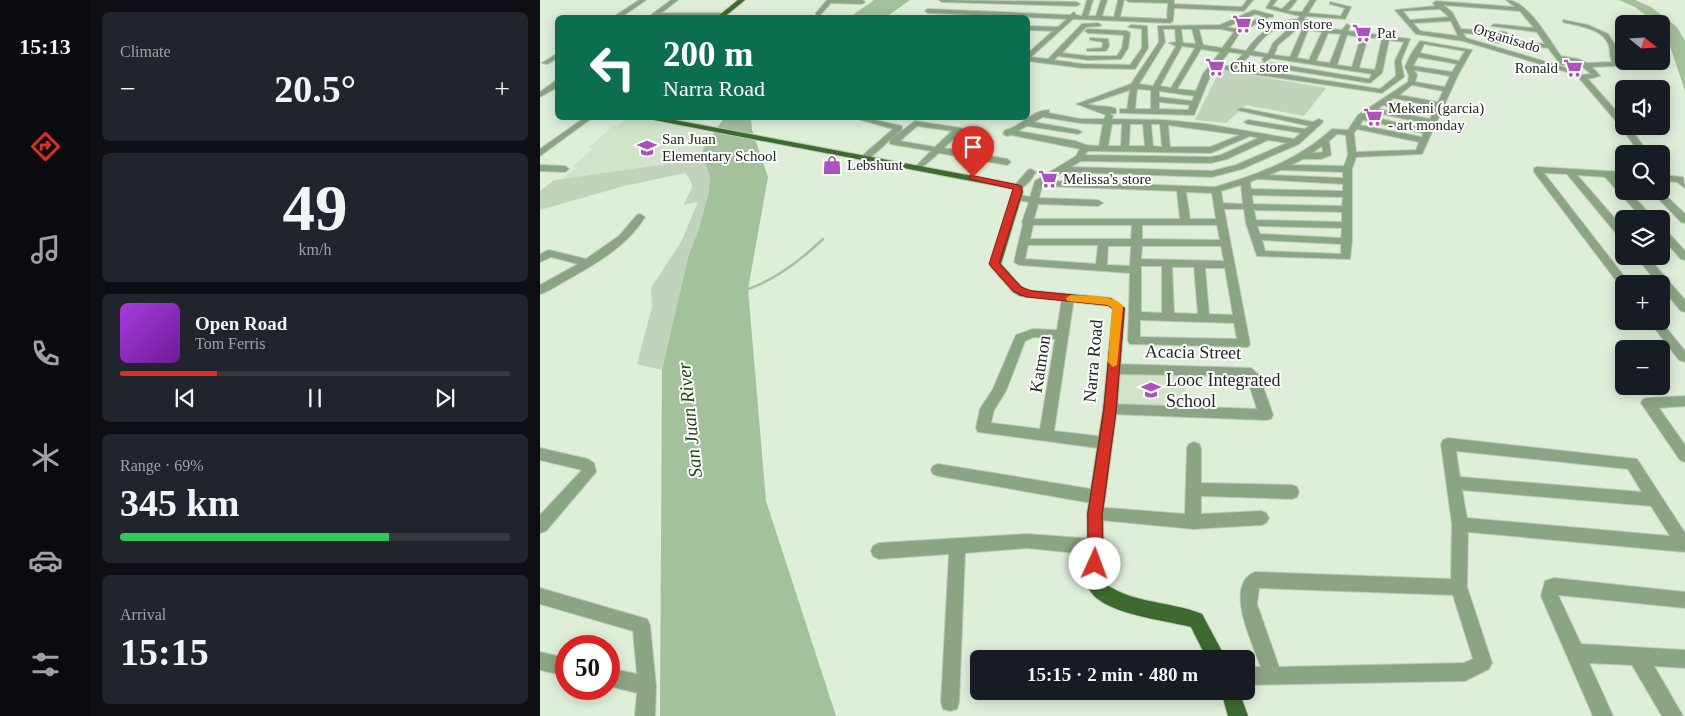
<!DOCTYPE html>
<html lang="en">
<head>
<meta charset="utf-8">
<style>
  :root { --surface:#171b24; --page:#20242c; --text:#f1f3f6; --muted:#9ea1a6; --line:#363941; --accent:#d93025 }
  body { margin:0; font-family:"Times New Roman",serif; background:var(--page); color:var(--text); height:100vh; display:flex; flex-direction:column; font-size:19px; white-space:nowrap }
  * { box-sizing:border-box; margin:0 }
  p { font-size:16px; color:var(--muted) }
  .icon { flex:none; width:28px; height:28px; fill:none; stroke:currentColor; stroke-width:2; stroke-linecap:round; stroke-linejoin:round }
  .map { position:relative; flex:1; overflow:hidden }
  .panel { display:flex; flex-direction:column; gap:12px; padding:12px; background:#0d0f14; width:450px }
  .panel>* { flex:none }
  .guide { position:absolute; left:15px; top:15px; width:475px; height:105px; border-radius:8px; box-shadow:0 2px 12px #0003; background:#0b6e4f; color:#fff; overflow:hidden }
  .needle { width:32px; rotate:108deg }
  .buttons { position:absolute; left:1075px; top:15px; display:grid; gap:10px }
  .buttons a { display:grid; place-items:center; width:55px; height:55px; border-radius:8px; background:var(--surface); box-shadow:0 2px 12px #0003; font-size:25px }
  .speed { position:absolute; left:15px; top:635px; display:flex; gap:10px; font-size:25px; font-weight:700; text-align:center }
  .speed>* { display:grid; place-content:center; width:65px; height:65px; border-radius:50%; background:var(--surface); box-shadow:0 2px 12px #0003; line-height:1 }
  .speed .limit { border:8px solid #d22; background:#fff; color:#111 }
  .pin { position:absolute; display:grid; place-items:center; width:42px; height:42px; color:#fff; margin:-51px -21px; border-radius:50% 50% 50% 0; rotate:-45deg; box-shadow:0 0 5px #0007 }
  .pin .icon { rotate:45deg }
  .me { position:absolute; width:55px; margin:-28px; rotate:2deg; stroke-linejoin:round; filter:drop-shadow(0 0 4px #0008) }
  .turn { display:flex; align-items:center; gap:18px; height:105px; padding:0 25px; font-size:22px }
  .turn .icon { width:65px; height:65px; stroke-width:2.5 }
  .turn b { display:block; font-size:35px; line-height:42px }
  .big { font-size:38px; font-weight:800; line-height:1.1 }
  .panel .card { flex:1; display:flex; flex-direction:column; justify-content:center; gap:8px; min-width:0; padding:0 18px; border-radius:8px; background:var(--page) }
  .panel .dial { align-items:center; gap:0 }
  .dial b { font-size:65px; line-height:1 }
  .song { display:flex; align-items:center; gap:15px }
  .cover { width:60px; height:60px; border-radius:8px; background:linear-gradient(135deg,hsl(280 70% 55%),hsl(280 70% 35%)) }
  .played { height:5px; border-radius:2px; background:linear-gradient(90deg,var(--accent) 25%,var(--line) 25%) }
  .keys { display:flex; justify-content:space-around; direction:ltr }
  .heat { display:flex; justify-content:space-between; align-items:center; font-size:28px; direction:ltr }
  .charge { height:8px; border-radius:4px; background:linear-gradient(90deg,#34c759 69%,var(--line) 0) }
  .trip { position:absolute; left:430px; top:650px; width:285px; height:50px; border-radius:8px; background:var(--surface); box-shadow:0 2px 12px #0003; font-weight:800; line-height:50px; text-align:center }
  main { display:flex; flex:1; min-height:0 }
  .dock { display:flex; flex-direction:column; width:90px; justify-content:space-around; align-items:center; background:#090b0e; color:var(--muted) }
  .dock .icon { width:35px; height:35px }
  .dock .active { color:var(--accent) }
  .dock b { font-size:22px; color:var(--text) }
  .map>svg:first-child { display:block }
  .built { fill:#cfe4c9 }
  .green { fill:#c0d3bb }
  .water { fill:#a3c19b }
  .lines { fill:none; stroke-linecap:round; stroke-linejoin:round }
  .stream { stroke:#a3c19b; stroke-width:2.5 }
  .minor-casing { stroke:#bccab8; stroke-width:2 }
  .major-casing { stroke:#bccab8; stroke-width:2 }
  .minor { fill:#8ba584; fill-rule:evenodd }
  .major { fill:#3d6b2f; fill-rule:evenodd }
  .route { fill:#d93025; stroke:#8d1f18 }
  .slow { fill:#f59e0b }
  .labels { text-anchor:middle; stroke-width:4; stroke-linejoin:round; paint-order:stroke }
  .far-poi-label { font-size:15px; fill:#222820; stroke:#fff; text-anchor:start }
  .far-street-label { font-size:15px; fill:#222820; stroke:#fff }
  .street-label { font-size:18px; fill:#222820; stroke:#fff }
  .poi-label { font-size:18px; fill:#222820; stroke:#fff; text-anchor:start }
  .water-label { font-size:19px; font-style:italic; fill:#1d4410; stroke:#fff }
</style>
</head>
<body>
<main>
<nav class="dock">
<b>15:13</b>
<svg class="icon active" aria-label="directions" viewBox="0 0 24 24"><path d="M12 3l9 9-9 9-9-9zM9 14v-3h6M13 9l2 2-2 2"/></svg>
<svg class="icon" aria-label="music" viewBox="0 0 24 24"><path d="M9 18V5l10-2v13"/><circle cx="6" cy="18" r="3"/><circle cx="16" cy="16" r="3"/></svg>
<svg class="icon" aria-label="phone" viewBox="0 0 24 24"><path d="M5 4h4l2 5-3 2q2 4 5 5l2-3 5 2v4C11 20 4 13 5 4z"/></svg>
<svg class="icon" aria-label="climate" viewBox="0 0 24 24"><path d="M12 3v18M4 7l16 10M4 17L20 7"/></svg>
<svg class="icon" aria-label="car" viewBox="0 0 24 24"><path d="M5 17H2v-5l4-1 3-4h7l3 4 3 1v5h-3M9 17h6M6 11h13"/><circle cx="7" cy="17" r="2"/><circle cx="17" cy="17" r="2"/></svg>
<svg class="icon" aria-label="filters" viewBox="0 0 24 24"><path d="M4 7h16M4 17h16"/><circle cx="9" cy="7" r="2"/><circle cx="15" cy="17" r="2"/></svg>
</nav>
<section class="panel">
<div class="card"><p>Climate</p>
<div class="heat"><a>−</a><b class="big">20.5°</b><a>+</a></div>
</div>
<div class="card dial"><b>49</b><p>km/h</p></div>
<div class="card">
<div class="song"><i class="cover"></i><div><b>Open Road</b><p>Tom Ferris</p></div></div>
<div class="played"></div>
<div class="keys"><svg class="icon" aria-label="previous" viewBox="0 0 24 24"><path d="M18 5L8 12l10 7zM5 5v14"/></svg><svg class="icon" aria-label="pause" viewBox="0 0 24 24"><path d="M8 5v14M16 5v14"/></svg><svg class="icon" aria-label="next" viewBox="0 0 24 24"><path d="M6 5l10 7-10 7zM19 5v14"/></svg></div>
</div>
<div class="card"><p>Range · 69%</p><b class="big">345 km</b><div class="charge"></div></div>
<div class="card"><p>Arrival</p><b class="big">15:15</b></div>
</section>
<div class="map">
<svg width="1145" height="716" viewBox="0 0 1145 716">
  <rect width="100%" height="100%" fill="#deeed9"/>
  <g class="built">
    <path d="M88,118L120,120L174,134L163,149V159L24,179L28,173L37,168L32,167L53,149L48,148L73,126H77Z"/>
    <path d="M577,372L645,374L647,408L576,406Z"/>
  </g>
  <g class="green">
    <path d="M680,70L786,88L764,116L706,105L686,123L655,120Z"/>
    <path d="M163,159L170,176L169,191L159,229L148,257L122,370L97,364L112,307L111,288L141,242L158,202L144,205C150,188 158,188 145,173L84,186L0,210V191L14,180Z"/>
  </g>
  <g class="water">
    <path d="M334,0H370L346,17H310Z"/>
    <path d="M1079,0H1095L1111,7L1137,27L1145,41V91L1128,40L1121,30V24H1117L1095,7Z"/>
    <path d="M184,118H211L212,130L228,177L208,289L226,501L296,716H120L122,370L148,257L159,229L169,191L170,176L163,159V149Z"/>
  </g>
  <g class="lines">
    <path class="stream" d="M208,289C237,279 261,260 283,239"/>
    <g class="minor-casing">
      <g id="minor">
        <path d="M99,0H106L80,18H72Z"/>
        <path d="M131,0H138L121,13H181L184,15L181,17H111V15Z"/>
        <path d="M287,0H322L325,2L322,4L291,3L280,15H276V13Z"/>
        <path d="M399,0L537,2L540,4L537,6L402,2Z"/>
        <path d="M547,0H553L548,16H556L561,0H567L562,16L574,17L578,0H584L580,17L627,19L628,3L589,2L586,0H634V4L702,7L707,0H713L704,11L634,8L633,21L630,23L533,19L491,57L508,59L542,24L558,23L561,25L560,26L546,27L522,53L548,56H577L582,48L584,35L548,33L545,31L548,29L587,31L590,33L588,48L581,59L548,60L518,56L514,60L542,64L590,65L602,48V29L588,27L591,25L607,26L608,48L595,69H592L542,68L488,61V53L513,31L488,30V26L518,27L527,19L388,13L385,11L388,9L530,15L534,12L536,15L542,16Z"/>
        <path d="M731,0H737L732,6L742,9L751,0H757L748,11L762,12L770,0H776L768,13L801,16L805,8L790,4V2L811,7L805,19L766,16L764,19L770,21L762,23L760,26L802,30L807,24L810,26L808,31L870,39L861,61L864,77L842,93L685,70V66H691L703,54L689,52L671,74L654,115L580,113V109H587L590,90L548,104C559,108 567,104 576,109V113L570,114L573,116L572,119L624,120L666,124L754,139L761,133L708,124L704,122L708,120L765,129L769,126L697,110L701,108L773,122L779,119L783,121L782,123L759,144L702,169L672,177L523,172L508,181L675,187C717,175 760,159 792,129L808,130L818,115L868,82L869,75L865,67L871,54L880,41L932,50L918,75L882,154L816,157L812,169V241L810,259L717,256L706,223L704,209H684L710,344L708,347L590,344L588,341L590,273L479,265L474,262L483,224L482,222L489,202L472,199L470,197L475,194L490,197L495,181L536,156L540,149L471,135L467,136L463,134L465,130C481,127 493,109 509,110V113L540,119H564L566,115L537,104L591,84L619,42L618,26L680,25L714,10L733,15V17H729L700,32L690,48L706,51C719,32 735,21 758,19L760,16L726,8ZM715,14L723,16L697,29L687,27ZM755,23L733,43L728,54L713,51C723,36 736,25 755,23ZM623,29H635L636,42L629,43L636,46L613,86L599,84L625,42ZM641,29H652L656,44L643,43ZM659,29H681L694,32L682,48L663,45ZM757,29L762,30L750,57L734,55L738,45ZM768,30L782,32L769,60L757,58ZM788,33L801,34L790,63L776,61ZM807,35L821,37L812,67L797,65ZM828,37L842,39L835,70L819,68ZM849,40L864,42L855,61L856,76L840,89L698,67L710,55L724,57L722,60L725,62L720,64L724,66L830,83L842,73ZM884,44L925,51L919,61L880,53ZM642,46L655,48L631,88L620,86ZM661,49L680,52L663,74L656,91L637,89ZM878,57L917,64L912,72L873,66ZM731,58L832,74L829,79L725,62ZM874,70L910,76L905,87L875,82L877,75ZM872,85L903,91L898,102L859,95ZM597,89L611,90V109H595ZM619,91L654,96L652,101L619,97ZM854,98L896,107L894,111L848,102ZM619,102L650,105L648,110L619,109ZM843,105L892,115L890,119L838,109ZM833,112L888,124L885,129L828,116ZM503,117L540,123L563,124L559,146L546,145L535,141L478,131L487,126L538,134L542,132L538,130L494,122ZM823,120L883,133L882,137L820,125ZM572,124H582L581,146H568ZM590,124H603L605,146H589ZM611,124H620L622,147L613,146ZM628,125L700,135L670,147H630ZM817,129L879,142L876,150L816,152L814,133ZM797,134L806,135L808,155L804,166L751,165L763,159H781L791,155L789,141ZM710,136L718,138L681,155L671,157L545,155L548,151L671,153ZM728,140L747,143L696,165L672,171L531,167L541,161L671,163L687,159ZM782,146L783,152L772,153ZM741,170L803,172V178L729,175ZM717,179L803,184V191L711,189L710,182ZM701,185L703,204L683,203L681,191ZM502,186L637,191L640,219H494L498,204L558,206L563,203L558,200L499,198ZM646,192L672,193L676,219H650ZM712,195L803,197L802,206L713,204ZM714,210L802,212V222L716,220ZM493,225H592L591,239H490ZM602,225H677L680,240L602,239ZM717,226L802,228L801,238L720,234ZM722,240L801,244V254L725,251ZM488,245H558L556,264L485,259ZM568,246H591L590,266L567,265ZM602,246H681L684,261L601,259ZM601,266H622V313L601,312ZM632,267H654L658,314L634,313ZM665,268H685L693,315L669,314ZM600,320L694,323L697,339L600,337Z"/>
        <path d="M966,0C988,0 1009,40 1021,56L1038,59L1047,63L1072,62C1069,56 1071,49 1068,43C1061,28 1037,26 1023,22V20L1048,25L1068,34L1076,46L1077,57L1081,64L1077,66L1052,67L1060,76L1048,79L1084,120V126H1089L1109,154H1100L1081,127L1040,79V75L1051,74L1038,63L1024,60L1027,64L1021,65L1008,48L950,42L949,41L952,39L1005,44L997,32L951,26L954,24L994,28L980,11L903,5L912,12L921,29L965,32L968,34L965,36L923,33L926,38L1027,68V72L923,41L876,34L855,10L895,6L893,3L896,1L975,7ZM900,9L909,17L870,20L863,11ZM911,21L918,36L880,31L873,23Z"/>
        <path d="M550,38L568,39L569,46L566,51H547V49L562,48L563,42L550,40Z"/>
        <path d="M18,53V58L7,64L2,63Z"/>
        <path d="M15,81H18V87L0,97V92Z"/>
        <path d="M44,118H52L0,156V149Z"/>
        <path d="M314,118H326L362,126V130L350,140L375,121L421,128L422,130L419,134L450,139L454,142L450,145L414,138L404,148L467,159L471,162L467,165L399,153L379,170L375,167L391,151L350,144V140L329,159H323V155L353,129ZM377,126L412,131L395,147L360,141Z"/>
        <path d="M0,165L25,166L29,169L25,172L0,171Z"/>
        <path d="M997,167L1084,172V178L1076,177L1084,186V191H1089L1114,219H1103L1065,177L1037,175L1084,229V239L1080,238L1027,174L1004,173L1090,284H1084V287H1081L994,172V168Z"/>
        <path d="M491,169L496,172L490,181L481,189H475V185L488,170Z"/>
        <path d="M1121,175L1143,177L1145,188L1137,182L1121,181Z"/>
        <path d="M1111,191H1121L1145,214V223L1141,222Z"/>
        <path d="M100,214L105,217C87,246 57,263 27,280C19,284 10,291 0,294V285L38,264L11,257L0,262V254L9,250L46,259L79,236L97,215Z"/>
        <path d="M1121,228L1125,229L1145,251V260L1141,259L1121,237Z"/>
        <path d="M1096,256H1107L1145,300V312L1141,311L1121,287V284H1118Z"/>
        <path d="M528,294L534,298L514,431L565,437L570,439L572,443L570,447L565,449L438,432L436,428L440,409L453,389L476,335L493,329L517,330L522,298ZM494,337L515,339L500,429L451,423L454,410L466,391L485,341Z"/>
        <path d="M1109,321H1121L1145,351V362L1139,360Z"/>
        <path d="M573,364L711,368L719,375L733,415L731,419L726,420L570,414L565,413L563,409L565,405L570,404L717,409L707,378L704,376L573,374L569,372L567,369L569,366Z"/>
        <path d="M1145,396V406L1119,408L1145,445V462L1140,460L1101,403L1103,399L1108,398Z"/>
        <path d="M908,438L1097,459L1145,533V552L928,532L927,587L952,663L949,669L925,681L706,685V667H721C713,644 683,585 715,572L911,579L912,524L901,444L903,440ZM916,451L1088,469L1102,492L920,477ZM922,490L1111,506L1130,536L927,518ZM719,588L913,595L933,659L924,663L739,667L717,604Z"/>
        <path d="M654,442L659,444L661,448V483L752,485L757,487L759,492L757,497L752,499L661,496V514L721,511L726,513L729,518L726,523L721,525L653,529L550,519L547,514L550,509L555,507L645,514L647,448L649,444Z"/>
        <path d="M0,448L48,459L54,463L56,472L6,531L0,533V515L42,470L0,460Z"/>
        <path d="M398,464L557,490L562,492L565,497L562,502L557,504L398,476L393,474L391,470L393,466Z"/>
        <path d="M487,534L556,539L562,542L564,547L562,552L556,555L487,548L425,553L419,702L417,709L410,711L403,709L401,702L409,554L339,559L333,556L331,551L333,546L339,543Z"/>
        <path d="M1014,578L1145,592V608L1018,595L1041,644L1145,650V668L1114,666L1143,716H1122L1092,665L1049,663L1073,716H1053L1001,596L1005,581Z"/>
        <path d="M0,588L107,619L110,625L116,686L115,716H95L97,693L69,686V668L97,674L93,631L0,604Z"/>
        <path d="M0,652L26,658V676L0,670Z"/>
      </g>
    </g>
    <g class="major-casing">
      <g id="major">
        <path d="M198,0H205L183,18H176Z"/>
        <path d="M110,118H124L481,185L483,192L461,264L481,286L487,290L571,298L585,308L577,409L563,514L564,583C593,604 630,601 662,614L686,659H667L651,627C625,620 559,614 548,587L547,514L563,409L573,309L568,306L480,296L473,292L451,267L450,265L473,189L114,120Z"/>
        <path d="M681,691H699L708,716H688Z"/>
      </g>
    </g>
    <use href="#minor" class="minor"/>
    <use href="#major" class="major"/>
  </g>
  <path class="route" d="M430,175L478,185L482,187V192L459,263L481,287L492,291L571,299L584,308L576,410L562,514L563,564L561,569L555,571L550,569L548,564V514L564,410L573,309L568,305L486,297L473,291L449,264L473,189L430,179Z"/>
  <path class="slow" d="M531,295C547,296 573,294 583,306L577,365L573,367L568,362L572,308L568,305L527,301L526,298Z"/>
  <defs>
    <g id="supermarket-bare" transform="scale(1.5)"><path d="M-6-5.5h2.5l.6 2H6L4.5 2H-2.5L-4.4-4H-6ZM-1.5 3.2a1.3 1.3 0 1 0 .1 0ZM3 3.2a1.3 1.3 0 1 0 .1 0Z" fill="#ac51bd" stroke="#fff" stroke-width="2.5" paint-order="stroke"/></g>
    <g id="school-bare" transform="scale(1.5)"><path d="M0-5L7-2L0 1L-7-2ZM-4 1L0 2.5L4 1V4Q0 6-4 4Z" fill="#ac51bd" stroke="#fff" stroke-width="2.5" paint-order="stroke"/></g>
    <g id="shop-bare" transform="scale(1.5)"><path d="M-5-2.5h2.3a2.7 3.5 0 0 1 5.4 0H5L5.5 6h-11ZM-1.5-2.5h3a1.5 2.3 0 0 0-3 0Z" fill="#ac51bd" stroke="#fff" stroke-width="2.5" paint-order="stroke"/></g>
  </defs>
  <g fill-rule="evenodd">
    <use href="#supermarket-bare" x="702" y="24"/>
    <use href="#supermarket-bare" x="822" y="33"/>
    <use href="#supermarket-bare" x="675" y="67"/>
    <use href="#supermarket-bare" x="1033" y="68"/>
    <use href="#supermarket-bare" x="833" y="117"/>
    <use href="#school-bare" x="107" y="148"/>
    <use href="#shop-bare" x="292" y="165"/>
    <use href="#supermarket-bare" x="508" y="179"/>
    <use href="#school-bare" x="611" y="390"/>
  </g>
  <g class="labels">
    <g class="far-poi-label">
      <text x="717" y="29">Symon store</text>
      <text x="837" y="38">Pat</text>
      <text x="690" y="72">Chit store</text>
      <text x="1018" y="73" text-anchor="end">Ronald</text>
      <text x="848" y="113">Mekeni (garcia)<tspan x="848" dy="17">- art monday</tspan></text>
      <text x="122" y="144">San Juan<tspan x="122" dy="17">Elementary School</tspan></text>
      <text x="307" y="170">Lebshunt</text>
      <text x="523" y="184">Melissa's store</text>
    </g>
    <g class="far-street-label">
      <text transform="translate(967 38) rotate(17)" y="5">Organisado</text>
    </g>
    <g class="street-label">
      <text transform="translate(653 352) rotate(1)" y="6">Acacia Street</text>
      <text transform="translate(553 361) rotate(-85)" y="6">Narra Road</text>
      <text transform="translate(500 364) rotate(-81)" y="6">Katmon</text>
    </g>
    <g class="poi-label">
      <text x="626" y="386">Looc Integrated<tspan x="626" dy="21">School</tspan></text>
    </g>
    <g class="water-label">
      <text transform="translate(149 420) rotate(-96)" y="7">San Juan River</text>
    </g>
  </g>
</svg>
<div class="buttons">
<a><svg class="needle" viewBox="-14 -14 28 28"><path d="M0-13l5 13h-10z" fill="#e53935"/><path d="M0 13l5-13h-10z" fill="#9ea1a6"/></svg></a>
<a><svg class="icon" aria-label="sound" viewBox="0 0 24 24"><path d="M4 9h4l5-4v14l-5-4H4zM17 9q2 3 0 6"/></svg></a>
<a><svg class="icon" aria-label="search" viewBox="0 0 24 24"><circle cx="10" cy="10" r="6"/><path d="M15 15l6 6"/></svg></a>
<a><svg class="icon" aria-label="layers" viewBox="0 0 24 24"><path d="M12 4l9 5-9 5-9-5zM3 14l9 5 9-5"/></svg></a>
<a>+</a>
<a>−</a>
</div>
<div class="speed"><div class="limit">50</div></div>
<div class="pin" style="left:433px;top:177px;background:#d93025"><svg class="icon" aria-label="arrive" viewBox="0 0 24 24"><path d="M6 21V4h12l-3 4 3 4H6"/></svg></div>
<svg class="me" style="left:555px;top:564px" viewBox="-20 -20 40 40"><circle r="19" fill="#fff"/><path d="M0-13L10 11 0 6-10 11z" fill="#d93025"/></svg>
<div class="trip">15:15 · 2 min · 480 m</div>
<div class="guide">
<div class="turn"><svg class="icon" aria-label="left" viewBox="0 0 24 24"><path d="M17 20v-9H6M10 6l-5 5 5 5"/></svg><div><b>200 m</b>Narra Road</div></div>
</div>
</div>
</main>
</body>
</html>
